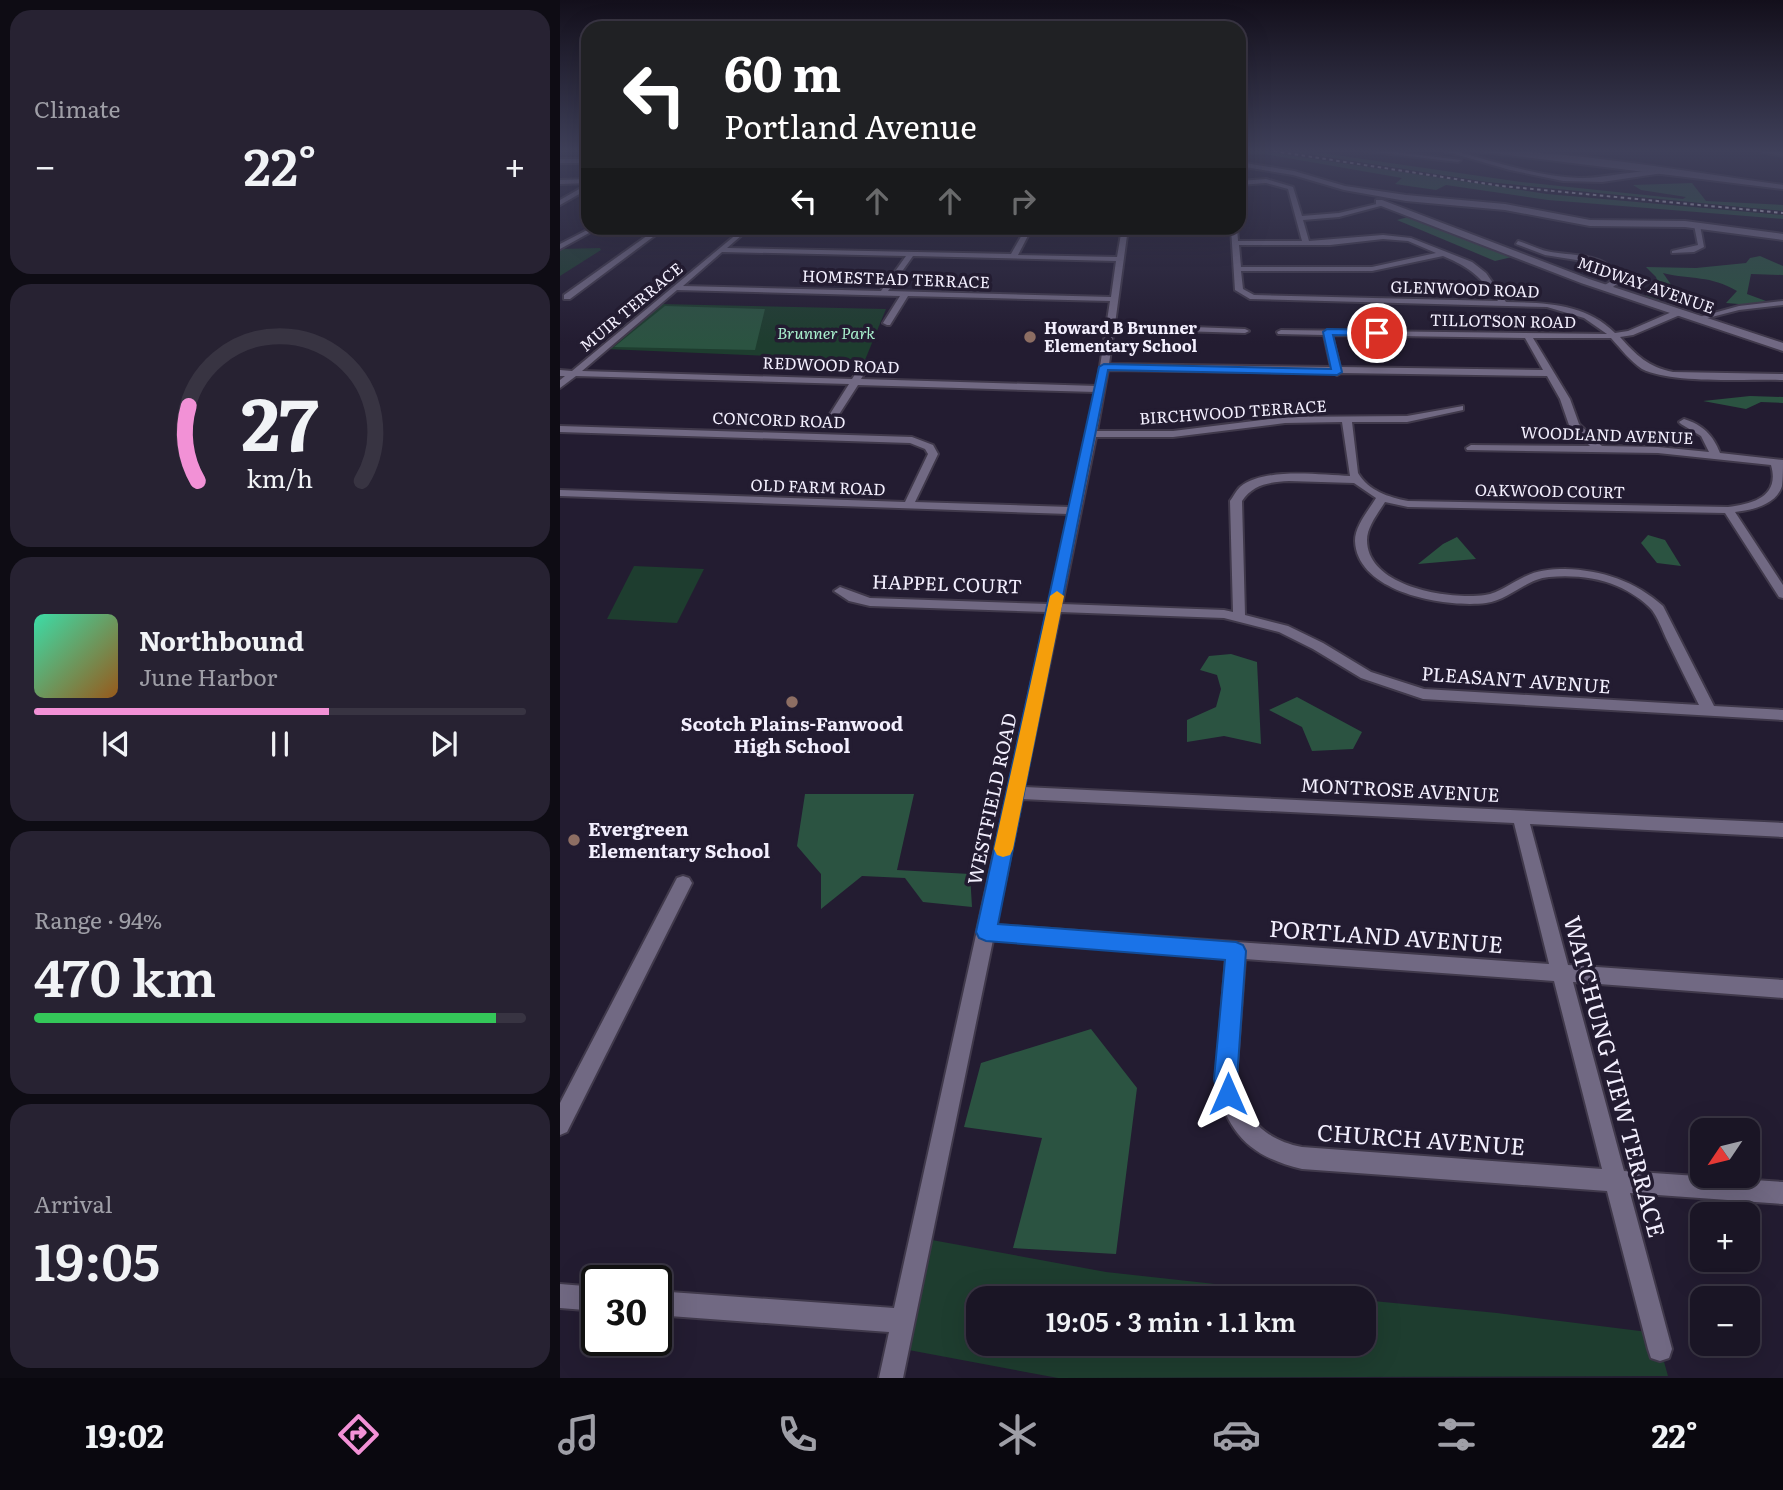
<!DOCTYPE html>
<html lang="en">
<head>
<meta charset="utf-8">
<style>
  :root { --surface:#1a1525; --page:#272232; --text:#f1f3f6; --muted:#9f9fa7; --line:#383442; --accent:#f291d6 }
  body { margin:0; font-family:Literata,serif; background:var(--page); color:var(--text); height:100vh; display:flex; flex-direction:column; font-size:26px; white-space:nowrap }
  * { box-sizing:border-box; margin:0 }
  p { font-size:23px; color:var(--muted) }
  .icon { flex:none; width:38px; height:38px; fill:none; stroke:currentColor; stroke-width:2; stroke-linecap:round; stroke-linejoin:round }
  .map { position:relative; flex:1; overflow:hidden }
  .details { display:flex; flex-direction:column; gap:10px; padding:10px; background:#0e0c14; width:560px }
  .details>* { flex:none }
  .hud { position:absolute; left:21px; top:21px; width:665px; height:214px; border-radius:21px; box-shadow:0 7px 28px #0002,0 0 0 2px var(--line); background:#202124; color:#fff; overflow:hidden }
  .needle { width:46px; rotate:235deg }
  .controls { position:absolute; left:1130px; top:1118px; display:grid; gap:14px }
  .controls a { display:grid; place-items:center; width:70px; height:70px; border-radius:14px; background:var(--surface); box-shadow:0 7px 28px #0002,0 0 0 2px var(--line); font-size:35px }
  .speed { position:absolute; left:21px; top:1265px; display:flex; gap:14px; font-size:35px; font-weight:700; text-align:center }
  .speed>* { display:grid; place-content:center; width:91px; height:91px; border-radius:50%; background:var(--surface); box-shadow:0 7px 28px #0002,0 0 0 2px var(--line); line-height:1 }
  .speed .limit { border:4px solid #111; border-radius:10px; background:#fff; color:#111 }
  .pin { position:absolute; display:grid; place-items:center; width:60px; height:60px; color:#fff; margin:-30px; border:4px solid #fff; border-radius:50%; box-shadow:0 2px 7px #0007 }
  .me { position:absolute; width:77px; margin:-38px; rotate:0deg; stroke-linejoin:round; filter:drop-shadow(0 0 5px #0008) }
  .turn { display:flex; align-items:center; gap:24px; height:147px; padding:0 28px; font-size:32px }
  .turn .icon { width:91px; height:91px; stroke-width:2.5 }
  .turn b { display:block; font-size:49px; line-height:60px }
  .lanes { display:flex; align-items:center; height:66px; padding:0 28px; background:#0003; justify-content:center; gap:35px; direction:ltr }
  .lanes .off { opacity:.35 }
  .big { font-size:52px; font-weight:600; line-height:1.1 }
  .details .tile { flex:1; display:flex; flex-direction:column; justify-content:center; gap:10px; min-width:0; padding:0 24px; border-radius:21px; background:var(--page) }
  .details .dial { align-items:center; gap:0 }
  .dial svg { height:182px; overflow:visible; fill:none; stroke:var(--line); stroke-width:7; stroke-linecap:round; text-anchor:middle }
  .dial text { fill:var(--text); stroke:none }
  .song { display:flex; align-items:center; gap:21px }
  .cover { width:84px; height:84px; border-radius:10px; background:linear-gradient(135deg,hsl(160 70% 55%),hsl(30 70% 35%)) }
  .played { height:7px; border-radius:4px; background:linear-gradient(90deg,var(--accent) 60%,var(--line) 60%) }
  .keys { display:flex; justify-content:space-around; direction:ltr }
  .heat { display:flex; justify-content:space-between; align-items:center; font-size:38px; direction:ltr }
  .charge { height:10px; border-radius:5px; background:linear-gradient(90deg,#34c759 94%,var(--line) 0) }
  .trip { position:absolute; left:406px; top:1286px; width:410px; height:70px; border-radius:21px; background:var(--surface); box-shadow:0 7px 28px #0002,0 0 0 2px var(--line); font-weight:600; line-height:70px; text-align:center }
  .menu { display:flex; height:112px; justify-content:space-around; align-items:center; background:#0a080f; color:var(--muted) }
  .menu .icon { width:49px; height:49px }
  .menu .selected { color:var(--accent) }
  .menu b { font-size:32px; color:var(--text) }
  main { display:flex; flex:1; min-height:0 }
  .map>svg:first-child { display:block }
  .green { fill:#1e3d2f }
  .forest { fill:#2b5341 }
  .lines { fill:none; stroke-linecap:round; stroke-linejoin:round }
  .street-casing { stroke:#40394b; stroke-width:4 }
  .secondary-casing { stroke:#40394b; stroke-width:4 }
  .street { fill:#716983; fill-rule:evenodd }
  .secondary { fill:#716983; fill-rule:evenodd }
  .rail { stroke:#d3cfde; stroke-width:2; stroke-dasharray:3.5 3.5; stroke-linecap:butt }
  .route { fill:#1a73e8; stroke:#114b97; stroke-width:2 }
  .slow { fill:#f59e0b }
  .education-dot { fill:#8d6e63; stroke:#231c31; stroke-width:2.5 }
  .labels { text-anchor:middle; stroke-width:7; stroke-linejoin:round; paint-order:stroke }
  .far-street-label { font-size:16px; fill:#f3effe; stroke:#231c31 }
  .far-poi-label { font-size:16px; font-weight:bold; fill:#f3effe; stroke:#231c31; text-anchor:start }
  .far-park-label { font-size:16px; font-style:italic; fill:#a8efcd; stroke:#231c31 }
  .street-label { font-size:19px; fill:#f3effe; stroke:#231c31 }
  .poi-label { font-size:19px; font-weight:bold; fill:#f3effe; stroke:#231c31 }
  .near-street-label { font-size:23px; fill:#f3effe; stroke:#231c31 }
</style>
</head>
<body>
<main>
<section class="details">
<div class="tile"><p>Climate</p>
<div class="heat"><a>−</a><b class="big">22°</b><a>+</a></div>
</div>
<div class="tile dial"><svg viewBox="0 0 100 80">
<path d="M14 69A42 42 0 1 1 86 69"/>
<path d="M14 69A42 42 0 0 1 10 36" stroke="#f291d6"/>
<text x="50" y="56" font-size="32" font-weight="700">27</text>
<text x="50" y="72" font-size="11">km/h</text>
</svg></div>
<div class="tile">
<div class="song"><i class="cover"></i><div><b>Northbound</b><p>June Harbor</p></div></div>
<div class="played"></div>
<div class="keys"><svg class="icon" aria-label="previous" viewBox="0 0 24 24"><path d="M18 5L8 12l10 7zM5 5v14"/></svg><svg class="icon" aria-label="pause" viewBox="0 0 24 24"><path d="M8 5v14M16 5v14"/></svg><svg class="icon" aria-label="next" viewBox="0 0 24 24"><path d="M6 5l10 7-10 7zM19 5v14"/></svg></div>
</div>
<div class="tile"><p>Range · 94%</p><b class="big">470 km</b><div class="charge"></div></div>
<div class="tile"><p>Arrival</p><b class="big">19:05</b></div>
</section>
<div class="map">
<svg width="1223" height="1378" viewBox="0 0 1223 1378">
  <rect width="100%" height="100%" fill="#231c31"/>
  <g class="green">
    <path d="M40,248L41,250L0,276V249Z"/>
    <path d="M100,304L326,309L305,360L46,349Z"/>
    <path d="M74,566L144,569L117,623L47,619Z"/>
    <path d="M361,1238L546,1272L782,1298H418V1344H803V1300L937,1313L1096,1333L1108,1376L498,1378L338,1348Z"/>
  </g>
  <g class="forest">
    <path d="M679,150H695L987,194L1223,215V219L988,200L886,185L876,190L835,184L842,178L705,154H679Z"/>
    <path d="M722,150H741L961,182L1123,199L1126,197L1081,190L1073,185L1132,183L1146,201L1223,205V211L927,182Z"/>
    <path d="M848,217L952,257L935,261L837,220Z"/>
    <path d="M1200,256L1223,266V275L1191,274L1187,294L1206,301L1191,305L1166,303L1177,291C1150,275 1132,280 1103,273L1112,286L1099,300L1086,296L1089,285L1098,283L1096,277L1086,267L1136,268L1186,263L1190,258Z"/>
    <path d="M105,306L205,309L195,350L54,347Z"/>
    <path d="M1190,396L1223,397V403L1201,402L1186,409L1143,401Z"/>
    <path d="M1088,535L1105,540L1121,566L1097,563L1081,543Z"/>
    <path d="M897,537L916,559L858,564L883,544Z"/>
    <path d="M671,654L697,662L701,744L664,736L627,742V720L656,707L661,689L657,675L640,670L649,656Z"/>
    <path d="M737,697L802,732L793,749L752,751L742,727L709,710Z"/>
    <path d="M245,794H354L337,870L410,874L412,907L363,902L345,878L302,876L261,909V874L237,846Z"/>
    <path d="M531,1029L577,1088L556,1254L453,1248L482,1138L404,1127L421,1063Z"/>
  </g>
  <g class="lines">
    <g class="street-casing">
      <g id="street">
        <path d="M798,150H819L901,160L898,162Z"/>
        <path d="M881,150H891C933,161 975,176 1019,178C1042,179 1094,166 1110,172L1042,182L1003,181L950,170Z"/>
        <rect x="0" y="159" width="28" height="4"/>
        <path d="M706,179L733,187L742,216L779,213L825,202L828,204L779,217L743,220L749,241L823,235L851,238L912,262L926,273L946,302C986,303 1025,303 1055,333L1068,331L1114,311H1120V315L1073,335L1060,337C1076,355 1088,367 1113,372L1223,374V380C1188,379 1111,384 1082,369C1070,361 1061,349 1051,338H973L1010,399L1019,424L1042,446L1098,447L1149,452L1141,436L1121,424L1119,422L1124,419C1143,425 1153,435 1160,453L1223,460C1223,467 1223,478 1222,486C1216,505 1192,510 1175,512L1223,585V598L1219,597L1165,513L848,507L825,502C818,513 807,527 807,540C807,587 889,600 925,595C939,593 951,583 964,577C977,570 991,569 1005,569C1042,570 1075,581 1103,606L1154,706L1223,710V720L863,699L801,678L753,649L719,632L664,618L500,612L464,787L1223,823V837L970,824L1008,965L1223,980V998L1013,982L1064,1171L1223,1182V1204L1070,1193L1112,1349L1109,1358L1100,1361L1091,1358L1088,1349L1047,1191L742,1169C690,1157 665,1132 656,1079L666,957L433,940L343,1378H319L329,1332L96,1315V1291L334,1308L487,612L310,606L289,601L274,591L280,587L310,598L489,604L509,514L0,496V490L345,502L368,454L365,449L350,443L0,432V426L352,437L373,445L378,454L355,502L510,507L536,392L298,385L278,416L275,417L270,414L289,384L16,376L0,388V380L5,376H0V370L12,371L184,228H190L167,248L451,254L466,228H472L458,255L557,257L562,228H568L555,324L685,329L689,331L685,333L554,329L549,364L771,367L764,335L718,334L717,332L721,330L1047,334L1024,318L987,307L690,299L675,290L671,228H677L678,241H742L728,189L706,183L679,185V181ZM823,239L848,241L876,253L812,267H681L679,245H770ZM162,252L346,256L321,291L123,286ZM353,256L556,261L551,297L328,291ZM883,256C911,268 920,276 938,301L694,295L683,289L681,271H812ZM117,290L340,296L323,323L327,325H330L348,296L550,301L537,386L301,379L310,364L306,361L303,362L292,379L22,371ZM772,335L965,338L983,370L780,367ZM548,370L773,373L777,375L781,373L987,376L1000,399L1009,425L1030,446L911,445L906,448L907,450L1098,453L1211,465C1220,496 1194,504 1168,507L848,501C828,497 809,491 798,473L792,422H847L903,410V406L847,416L725,417L613,431H537ZM782,422L790,476C760,475 704,467 680,487C676,491 673,497 670,501L673,612L664,610L502,604L536,437H613L725,423ZM729,481L794,483L816,498C808,511 795,526 795,541C797,593 886,608 926,603C949,600 966,579 989,577C1012,575 1036,577 1057,586C1069,591 1083,600 1092,610C1098,618 1102,629 1106,638C1117,661 1128,683 1139,705L864,689L811,672L763,643L728,626L685,615L682,501C693,484 710,482 729,481ZM462,799L954,823L989,964L436,925ZM685,959L994,981L1042,1169L742,1147C703,1139 684,1118 676,1079Z"/>
        <path d="M28,184V189L0,205V200Z"/>
        <path d="M1137,223L1140,225L1144,247L1134,252L1112,253V251L1138,245L1134,225Z"/>
        <path d="M31,228H38L0,249V244Z"/>
        <path d="M98,228H105L10,299H4V295Z"/>
        <path d="M958,241C969,244 979,250 991,252C1013,256 1054,253 1058,283L1049,290H1043V286L1050,282L1049,275L1045,270L1029,262L985,255L956,244Z"/>
        <path d="M1223,301V305L1179,310L1136,321L1132,319L1179,306Z"/>
        <path d="M123,876L129,878L132,883L7,1132L0,1135V1103L117,878Z"/>
        <path d="M0,1284L37,1287V1311L0,1308Z"/>
      </g>
    </g>
    <g class="secondary-casing">
      <g id="secondary">
        <path d="M908,150C1013,150 1119,171 1223,185V189Z"/>
        <path d="M1201,150L1223,152V156L1202,152Z"/>
        <path d="M679,162L734,171L785,186L846,195L945,204L1030,220L1125,221L1223,234V240L1125,227L1030,226L945,210L846,201L784,190L733,175L679,166Z"/>
        <path d="M28,179V183L0,184V180Z"/>
        <path d="M816,200H822L1029,279L1223,343V351L1021,283L816,204Z"/>
      </g>
    </g>
    <use href="#street" class="street"/>
    <use href="#secondary" class="secondary"/>
    <path class="rail" d="M707,150L941,186L1223,213"/>
  </g>
  <linearGradient id="sky" x2="0" y2="1"><stop stop-color="#130f1b"/><stop offset="0.44" stop-color="#3f405a"/><stop offset="1" stop-color="#3f405a" stop-opacity="0"/></linearGradient>
  <rect width="1223" height="343" fill="url(#sky)"/>
  <path class="route" d="M767,329L817,330L822,333L817,336L773,335L782,372L777,375L548,370L438,924L676,942L683,945L686,951L677,1079L679,1094L676,1103L668,1106L659,1103L654,1079L665,960L426,941L419,938L416,932L539,367L544,364L771,369L763,332Z"/>
  <path class="slow" d="M497,591L504,596L453,849L450,855L443,857L437,855L434,849L490,596Z"/>
  <g class="education-dot">
    <circle cx="470" cy="337" r="7"/>
    <circle cx="232" cy="702" r="7"/>
    <circle cx="14" cy="840" r="7"/>
  </g>
  <g class="labels">
    <g class="far-street-label">
      <text transform="translate(336 279) rotate(2)" y="6">HOMESTEAD TERRACE</text>
      <text transform="translate(1086 285) rotate(19)" y="6">MIDWAY AVENUE</text>
      <text transform="translate(905 289) rotate(2)" y="6">GLENWOOD ROAD</text>
      <text transform="translate(71 307) rotate(-40)" y="6">MUIR TERRACE</text>
      <text transform="translate(943 321) rotate(1)" y="6">TILLOTSON ROAD</text>
      <text transform="translate(271 365) rotate(2)" y="6">REDWOOD ROAD</text>
      <text transform="translate(673 412) rotate(-4)" y="6">BIRCHWOOD TERRACE</text>
      <text transform="translate(219 420) rotate(2)" y="6">CONCORD ROAD</text>
      <text transform="translate(1047 435) rotate(2)" y="6">WOODLAND AVENUE</text>
      <text transform="translate(258 487) rotate(2)" y="6">OLD FARM ROAD</text>
      <text transform="translate(990 491) rotate(1)" y="6">OAKWOOD COURT</text>
    </g>
    <g class="far-poi-label">
      <text x="484" y="334">Howard B Brunner<tspan x="484" dy="18">Elementary School</tspan></text>
    </g>
    <g class="far-park-label">
      <text x="266" y="339">Brunner Park</text>
    </g>
    <g class="street-label">
      <text transform="translate(387 584) rotate(2)" y="7">HAPPEL COURT</text>
      <text transform="translate(956 680) rotate(4)" y="7">PLEASANT AVENUE</text>
      <text transform="translate(840 790) rotate(3)" y="7">MONTROSE AVENUE</text>
      <text transform="translate(432 799) rotate(-78)" y="7">WESTFIELD ROAD</text>
    </g>
    <g class="poi-label">
      <text x="232" y="731">Scotch Plains-Fanwood<tspan x="232" dy="22">High School</tspan></text>
      <text x="28" y="836" text-anchor="start">Evergreen<tspan x="28" dy="22">Elementary School</tspan></text>
    </g>
    <g class="near-street-label">
      <text transform="translate(826 937) rotate(4)" y="8">PORTLAND AVENUE</text>
      <text transform="translate(1054 1077) rotate(75)" y="8">WATCHUNG VIEW TERRACE</text>
      <text transform="translate(861 1140) rotate(4)" y="8">CHURCH AVENUE</text>
    </g>
  </g>
</svg>
<div class="controls">
<a><svg class="needle" viewBox="-14 -14 28 28"><path d="M0-13l5 13h-10z" fill="#e53935"/><path d="M0 13l5-13h-10z" fill="#9f9fa7"/></svg></a>
<a>+</a>
<a>−</a>
</div>
<div class="speed"><div class="limit">30</div></div>
<div class="pin" style="left:817px;top:333px;background:#d93025"><svg class="icon" aria-label="arrive" viewBox="0 0 24 24"><path d="M6 21V4h12l-3 4 3 4H6"/></svg></div>
<svg class="me" style="left:668px;top:1094px" viewBox="-20 -20 40 40"><path d="M0-17L14 15 0 8-14 15z" fill="#1a73e8" stroke="#fff" stroke-width="4"/></svg>
<div class="trip">19:05 · 3 min · 1.1 km</div>
<div class="hud">
<div class="turn"><svg class="icon" aria-label="left" viewBox="0 0 24 24"><path d="M17 20v-9H6M10 6l-5 5 5 5"/></svg><div><b>60 m</b>Portland Avenue</div></div>
<div class="lanes"><svg class="icon" aria-label="left" viewBox="0 0 24 24"><path d="M17 20v-9H6M10 6l-5 5 5 5"/></svg><svg class="icon off" aria-label="ahead" viewBox="0 0 24 24"><path d="M12 20V5M6 11l6-6 6 6"/></svg><svg class="icon off" aria-label="ahead" viewBox="0 0 24 24"><path d="M12 20V5M6 11l6-6 6 6"/></svg><svg class="icon off" aria-label="right" viewBox="0 0 24 24"><path d="M7 20v-9h11M14 6l5 5-5 5"/></svg></div>
</div>
</div>
</main>
<nav class="menu">
<b>19:02</b>
<svg class="icon selected" aria-label="directions" viewBox="0 0 24 24"><path d="M12 3l9 9-9 9-9-9zM9 14v-3h6M13 9l2 2-2 2"/></svg>
<svg class="icon" aria-label="music" viewBox="0 0 24 24"><path d="M9 18V5l10-2v13"/><circle cx="6" cy="18" r="3"/><circle cx="16" cy="16" r="3"/></svg>
<svg class="icon" aria-label="phone" viewBox="0 0 24 24"><path d="M5 4h4l2 5-3 2q2 4 5 5l2-3 5 2v4C11 20 4 13 5 4z"/></svg>
<svg class="icon" aria-label="climate" viewBox="0 0 24 24"><path d="M12 3v18M4 7l16 10M4 17L20 7"/></svg>
<svg class="icon" aria-label="car" viewBox="0 0 24 24"><path d="M5 17H2v-5l4-1 3-4h7l3 4 3 1v5h-3M9 17h6M6 11h13"/><circle cx="7" cy="17" r="2"/><circle cx="17" cy="17" r="2"/></svg>
<svg class="icon" aria-label="filters" viewBox="0 0 24 24"><path d="M4 7h16M4 17h16"/><circle cx="9" cy="7" r="2"/><circle cx="15" cy="17" r="2"/></svg>
<b>22°</b>
</nav>
</body>
</html>
